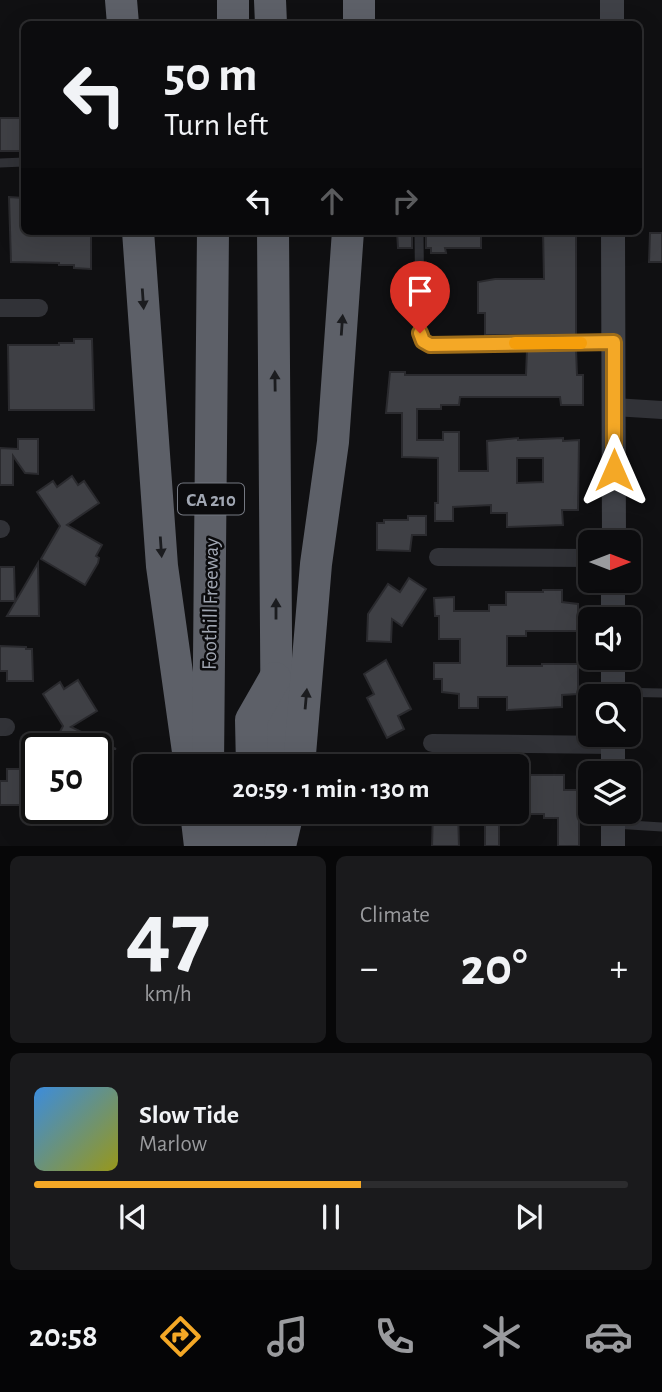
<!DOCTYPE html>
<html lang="en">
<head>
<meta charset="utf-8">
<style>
  :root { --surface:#0c0c0e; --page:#1a1a1c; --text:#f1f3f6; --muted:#9a9b9e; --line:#2c2c2e; --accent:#f4a826 }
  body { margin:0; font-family:"Alegreya Sans",sans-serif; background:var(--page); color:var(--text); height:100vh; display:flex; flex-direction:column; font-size:26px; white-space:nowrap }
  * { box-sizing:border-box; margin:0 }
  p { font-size:23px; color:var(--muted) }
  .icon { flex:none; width:38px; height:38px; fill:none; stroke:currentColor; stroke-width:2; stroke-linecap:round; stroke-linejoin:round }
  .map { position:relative; height:846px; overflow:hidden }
  .details { display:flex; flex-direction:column; gap:10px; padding:10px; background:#070708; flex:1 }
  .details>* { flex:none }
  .banner { position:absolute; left:21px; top:21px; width:621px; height:214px; border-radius:10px; box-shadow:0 7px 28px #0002,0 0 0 2px var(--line); background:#0c0c0e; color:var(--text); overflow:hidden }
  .needle { width:46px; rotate:90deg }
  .fabs { position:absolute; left:578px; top:530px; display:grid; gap:14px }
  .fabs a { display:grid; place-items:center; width:63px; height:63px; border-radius:10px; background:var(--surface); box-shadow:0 7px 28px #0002,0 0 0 2px var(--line); font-size:35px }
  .speed { position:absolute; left:21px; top:733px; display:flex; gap:14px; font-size:35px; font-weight:700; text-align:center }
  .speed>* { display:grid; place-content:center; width:91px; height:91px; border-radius:50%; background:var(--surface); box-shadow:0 7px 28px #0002,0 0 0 2px var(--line); line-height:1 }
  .speed .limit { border:4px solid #111; border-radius:10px; background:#fff; color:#111 }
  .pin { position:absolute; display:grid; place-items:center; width:60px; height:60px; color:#fff; margin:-72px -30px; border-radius:50% 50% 50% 0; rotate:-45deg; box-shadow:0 0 7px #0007 }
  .pin .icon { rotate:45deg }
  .me { position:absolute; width:77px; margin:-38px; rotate:0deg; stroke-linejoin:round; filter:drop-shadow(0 0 5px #0008) }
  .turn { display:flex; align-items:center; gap:24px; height:147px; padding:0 28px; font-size:32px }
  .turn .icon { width:91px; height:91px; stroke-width:2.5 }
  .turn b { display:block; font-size:49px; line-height:60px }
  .lanes { display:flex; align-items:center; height:66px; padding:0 28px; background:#0003; justify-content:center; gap:35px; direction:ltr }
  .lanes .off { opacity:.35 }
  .big { font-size:52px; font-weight:600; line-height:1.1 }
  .details .card { flex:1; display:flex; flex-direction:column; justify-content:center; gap:10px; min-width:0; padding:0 24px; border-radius:10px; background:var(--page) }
  .details .dial { align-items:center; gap:0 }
  .dial b { font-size:91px; line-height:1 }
  .song { display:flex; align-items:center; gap:21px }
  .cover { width:84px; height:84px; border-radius:10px; background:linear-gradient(135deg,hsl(210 70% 55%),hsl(60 70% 35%)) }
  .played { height:7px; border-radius:4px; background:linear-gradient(90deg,var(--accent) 55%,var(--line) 55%) }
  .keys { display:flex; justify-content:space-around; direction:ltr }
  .heat { display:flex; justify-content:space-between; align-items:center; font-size:38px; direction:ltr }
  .details .tiles { flex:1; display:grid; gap:10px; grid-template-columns:1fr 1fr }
  .card:last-child { grid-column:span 2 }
  .trip { position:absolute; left:133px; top:754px; width:396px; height:70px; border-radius:10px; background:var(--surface); box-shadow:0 7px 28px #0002,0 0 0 2px var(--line); font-weight:600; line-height:70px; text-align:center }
  .tabs { display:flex; height:112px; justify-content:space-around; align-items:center; background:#050506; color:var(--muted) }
  .tabs .icon { width:49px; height:49px }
  .tabs .on { color:var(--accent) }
  .tabs b { font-size:32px; color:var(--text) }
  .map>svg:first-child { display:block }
  .building { fill:#3f4045; stroke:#2a2a2e; stroke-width:2; fill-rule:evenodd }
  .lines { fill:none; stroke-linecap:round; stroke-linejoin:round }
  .lane { stroke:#313237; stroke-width:9 }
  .street { stroke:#313237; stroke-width:18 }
  .secondary { stroke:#3f4147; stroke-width:24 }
  .highway { stroke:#5d6068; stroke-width:32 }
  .oneway { fill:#1b1c1f }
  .route-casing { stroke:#9f6d19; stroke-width:18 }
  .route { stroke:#f4a826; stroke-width:12 }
  .slow { stroke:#f59e0b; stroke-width:12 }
  .labels { text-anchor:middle; stroke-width:5; stroke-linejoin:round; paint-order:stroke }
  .shield { fill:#0b0b0d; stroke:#747881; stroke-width:2 }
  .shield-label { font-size:19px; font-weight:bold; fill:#a1a7b3 }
  .street-label { font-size:21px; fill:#a1a7b3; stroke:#0b0b0d }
</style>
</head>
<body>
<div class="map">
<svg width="662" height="846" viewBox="0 0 662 846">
  <rect width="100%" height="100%" fill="#101012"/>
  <g class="building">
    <rect x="0" y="118" width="24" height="33"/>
    <path d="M9,197L24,198V231H91V269L74,268V265H59V263L11,262Z"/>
    <path d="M397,231H412V248H398Z"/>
    <path d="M426,231H481V248H445L446,253H431V248H426Z"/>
    <path d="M543,231H576V335H485V313H478V282L495,279H544Z"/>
    <path d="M650,233H662V262H649Z"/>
    <path d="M74,339H92L94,410H9L8,345H59V343H74Z"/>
    <path d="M576,349L577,375H583V405H561L560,397H460L459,405H441V409H417V440H443V432H459V471H488L487,441L518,438V440L563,438V441L579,440L578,510H562L563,525L507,527V513H491V505L453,507V521H435V503H438V458L402,457V413H386L390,372H405V375H526L527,350ZM517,458H543V482L517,483Z"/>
    <path d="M18,439H38V474L25,473L13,456V485H0V448L18,449Z"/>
    <path d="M72,476L78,485L84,481L99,503L67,525L102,545L96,556L99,558L98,563L85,585L41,559L60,526L37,492L53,481L57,487Z"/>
    <path d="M408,516H426V535H412L410,551L377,550V523H384V520H408Z"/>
    <path d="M38,563L39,616H7Z"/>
    <path d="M0,567H14L15,601H0Z"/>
    <path d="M409,578L426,589L402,626L392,619L391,642L367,641L368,614L388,584L400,592Z"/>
    <path d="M543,590H562V602L578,604V631H526V636H507V666H542V664H578V694L562,695V707L507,710V697H478V708H459V694L442,692V679H434V663H460V639H439V616H435L434,598L454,597V611H489V605H506V592H543Z"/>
    <path d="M0,646L26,647V649H32L33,681H7V671H0Z"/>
    <path d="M386,660L411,709L398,716L404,729L387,738L367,698L374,694L364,674Z"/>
    <path d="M78,680L97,711L71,727L116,749H51L63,726L43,694L60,682L64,689Z"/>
    <path d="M7,769H33V787H26V805H0V781H7Z"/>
    <path d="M516,775H564V790H579V846H558V818H544V814H516Z"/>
    <path d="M433,812H458L459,846H432Z"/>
    <path d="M485,812H505L506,825H499V846H485Z"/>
  </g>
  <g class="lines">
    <g class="lane">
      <path d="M0,163L24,162"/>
      <path d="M419,231L420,333L423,341L430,344L611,342"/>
      <path d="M614,692L662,693"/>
      <path d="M614,824L662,827"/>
    </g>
    <g class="street">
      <path d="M0,308H39"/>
      <path d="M614,407L662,410"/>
      <path d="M0,529H1"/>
      <path d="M438,557L590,558"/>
      <path d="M0,727H6"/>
      <path d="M432,743L612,745"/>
    </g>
    <g class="secondary">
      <path d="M612,0V24"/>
      <path d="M613,231L614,542"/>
      <path d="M613,620V581"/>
      <path d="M613,696V658"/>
      <path d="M613,735V774"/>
      <path d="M613,812V846"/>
    </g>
    <g class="highway">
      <path d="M121,0L123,24"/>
      <path d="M270,0L271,24"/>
      <path d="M359,0V24"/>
      <path d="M233,24V0"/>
      <path d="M138,231L162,566L190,766"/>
      <path d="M273,231L277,766"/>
      <path d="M208,766L213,231"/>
      <path d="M252,766L251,720L275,678"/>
      <path d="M299,766L316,564L333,442L348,231"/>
      <path d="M196,812L200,846"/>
      <path d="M228,812V846"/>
      <path d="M253,812V846"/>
      <path d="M280,846L288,812"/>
    </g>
  </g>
  <defs><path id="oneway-solid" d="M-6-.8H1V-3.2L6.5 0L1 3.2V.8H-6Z" transform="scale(1.75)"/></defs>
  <g class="oneway">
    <use href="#oneway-solid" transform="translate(143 299) rotate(86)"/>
    <use href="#oneway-solid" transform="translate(342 325) rotate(-86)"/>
    <use href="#oneway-solid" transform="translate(275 381) rotate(-91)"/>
    <use href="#oneway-solid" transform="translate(161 547) rotate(86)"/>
    <use href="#oneway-solid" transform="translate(276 609) rotate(-90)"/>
    <use href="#oneway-solid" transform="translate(306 699) rotate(-85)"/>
  </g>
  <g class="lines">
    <g class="route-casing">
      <path id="route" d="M420,333L423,341L430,345L614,342V470"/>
    </g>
    <use href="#route" class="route"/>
    <path class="slow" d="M515,343H581"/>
  </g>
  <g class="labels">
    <rect class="shield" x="178" y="483.5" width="66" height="31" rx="5"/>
    <g class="shield-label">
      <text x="211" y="506">CA 210</text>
    </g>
    <g class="street-label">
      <text transform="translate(210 604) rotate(-89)" y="7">Foothill Freeway</text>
    </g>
  </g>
</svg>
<div class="fabs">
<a><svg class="needle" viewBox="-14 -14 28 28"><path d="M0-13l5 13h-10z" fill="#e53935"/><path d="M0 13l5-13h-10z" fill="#9a9b9e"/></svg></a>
<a><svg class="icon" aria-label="sound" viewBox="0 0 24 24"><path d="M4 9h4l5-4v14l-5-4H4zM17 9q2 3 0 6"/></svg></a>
<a><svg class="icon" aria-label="search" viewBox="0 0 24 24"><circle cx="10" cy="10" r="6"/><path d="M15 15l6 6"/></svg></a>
<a><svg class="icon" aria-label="layers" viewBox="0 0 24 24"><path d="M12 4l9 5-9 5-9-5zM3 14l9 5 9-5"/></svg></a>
</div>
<div class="speed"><div class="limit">50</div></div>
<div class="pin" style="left:420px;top:333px;background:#d93025"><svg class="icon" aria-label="arrive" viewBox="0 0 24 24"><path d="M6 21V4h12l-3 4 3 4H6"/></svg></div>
<svg class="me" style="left:614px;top:470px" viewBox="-20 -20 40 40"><path d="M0-17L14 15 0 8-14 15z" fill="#f4a826" stroke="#fff" stroke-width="4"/></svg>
<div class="trip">20:59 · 1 min · 130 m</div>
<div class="banner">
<div class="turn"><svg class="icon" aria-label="left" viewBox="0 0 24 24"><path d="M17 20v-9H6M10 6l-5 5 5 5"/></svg><div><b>50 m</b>Turn left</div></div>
<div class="lanes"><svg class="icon" aria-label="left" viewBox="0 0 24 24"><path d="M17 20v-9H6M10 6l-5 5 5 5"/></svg><svg class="icon off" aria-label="ahead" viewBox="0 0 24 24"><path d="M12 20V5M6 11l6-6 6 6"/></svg><svg class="icon off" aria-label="right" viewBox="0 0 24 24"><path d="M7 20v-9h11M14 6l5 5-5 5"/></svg></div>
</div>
</div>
<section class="details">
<div class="tiles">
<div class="card dial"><b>47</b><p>km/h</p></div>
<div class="card"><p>Climate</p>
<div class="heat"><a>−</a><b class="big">20°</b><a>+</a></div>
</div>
<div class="card">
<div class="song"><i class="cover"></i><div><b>Slow Tide</b><p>Marlow</p></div></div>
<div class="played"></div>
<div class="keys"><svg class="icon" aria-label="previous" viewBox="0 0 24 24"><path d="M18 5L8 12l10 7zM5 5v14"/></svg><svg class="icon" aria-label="pause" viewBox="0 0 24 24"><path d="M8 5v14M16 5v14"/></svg><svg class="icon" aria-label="next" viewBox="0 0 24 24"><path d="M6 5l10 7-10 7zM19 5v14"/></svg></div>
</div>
</div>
</section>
<nav class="tabs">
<b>20:58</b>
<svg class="icon on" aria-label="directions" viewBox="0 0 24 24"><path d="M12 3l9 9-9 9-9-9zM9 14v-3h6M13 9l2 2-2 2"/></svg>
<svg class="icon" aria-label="music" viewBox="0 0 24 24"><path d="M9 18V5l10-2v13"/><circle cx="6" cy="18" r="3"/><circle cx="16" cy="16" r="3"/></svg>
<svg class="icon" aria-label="phone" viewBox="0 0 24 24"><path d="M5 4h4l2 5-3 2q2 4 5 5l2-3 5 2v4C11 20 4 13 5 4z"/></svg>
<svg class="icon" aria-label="climate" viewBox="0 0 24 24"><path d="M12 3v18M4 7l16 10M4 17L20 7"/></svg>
<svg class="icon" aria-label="car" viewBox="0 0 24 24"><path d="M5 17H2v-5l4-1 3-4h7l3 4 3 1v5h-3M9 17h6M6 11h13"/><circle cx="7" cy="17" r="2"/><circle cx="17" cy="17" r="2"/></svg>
</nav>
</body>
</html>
